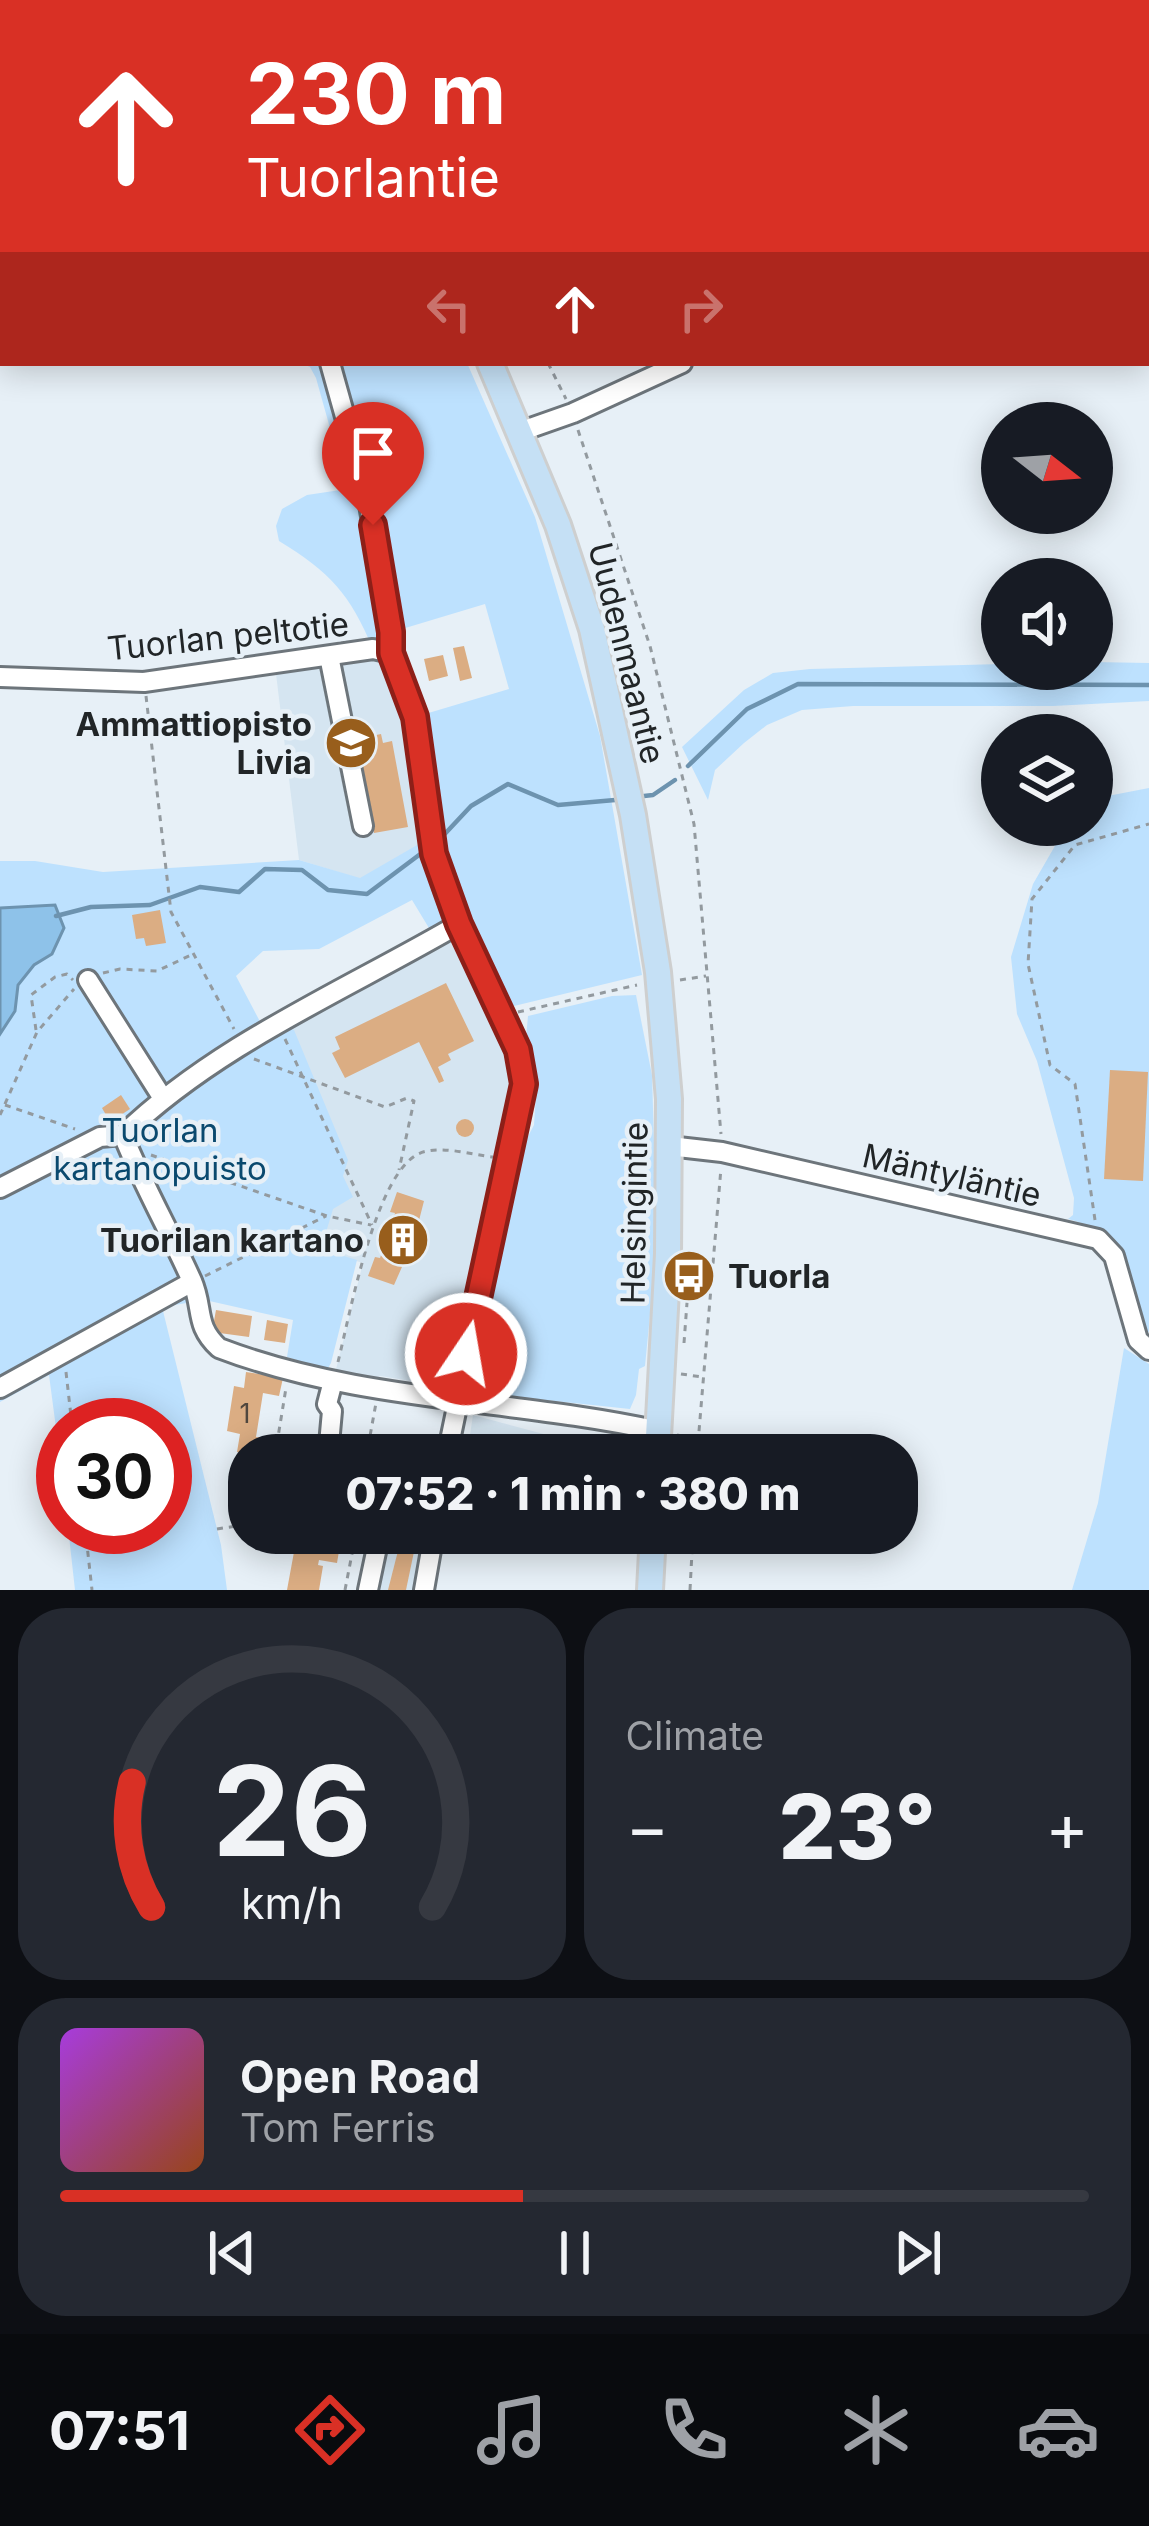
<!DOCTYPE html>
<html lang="en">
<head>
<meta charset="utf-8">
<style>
  :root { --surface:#171b24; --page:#242831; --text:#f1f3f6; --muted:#9ea1a6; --line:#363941; --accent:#d93025 }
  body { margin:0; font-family:Inter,sans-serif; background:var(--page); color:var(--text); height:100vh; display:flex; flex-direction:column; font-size:45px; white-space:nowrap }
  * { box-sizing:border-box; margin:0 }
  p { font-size:39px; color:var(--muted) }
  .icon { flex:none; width:66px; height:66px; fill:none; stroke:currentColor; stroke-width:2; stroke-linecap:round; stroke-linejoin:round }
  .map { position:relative; height:1590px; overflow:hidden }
  .panel { display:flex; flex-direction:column; gap:18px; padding:18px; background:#0d0f14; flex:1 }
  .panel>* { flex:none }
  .guide { position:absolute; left:0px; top:0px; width:1149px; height:366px; box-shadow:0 6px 30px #0003; background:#d93025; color:#fff; overflow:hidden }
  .needle { width:78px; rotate:107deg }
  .buttons { position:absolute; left:981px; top:402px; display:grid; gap:24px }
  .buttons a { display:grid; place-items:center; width:132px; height:132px; border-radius:50%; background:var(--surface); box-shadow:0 6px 30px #0003; font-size:60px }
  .speed { position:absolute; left:36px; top:1398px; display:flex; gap:24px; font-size:60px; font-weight:700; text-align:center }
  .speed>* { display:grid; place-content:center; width:156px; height:156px; border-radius:50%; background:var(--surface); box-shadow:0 6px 30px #0003; line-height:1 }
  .speed .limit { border:18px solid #d22; background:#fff; color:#111 }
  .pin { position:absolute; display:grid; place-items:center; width:102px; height:102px; color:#fff; margin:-123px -51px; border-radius:50% 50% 50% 0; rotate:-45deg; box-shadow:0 0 12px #0007 }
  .pin .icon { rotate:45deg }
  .me { position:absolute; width:132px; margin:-66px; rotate:12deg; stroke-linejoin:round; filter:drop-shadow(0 0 9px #0008) }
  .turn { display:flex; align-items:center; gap:42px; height:252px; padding:0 48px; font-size:54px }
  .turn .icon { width:156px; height:156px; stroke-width:2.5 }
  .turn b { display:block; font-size:84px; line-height:102px }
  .lanes { display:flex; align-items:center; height:114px; padding:0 48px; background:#0003; justify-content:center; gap:60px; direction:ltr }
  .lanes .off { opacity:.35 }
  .big { font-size:90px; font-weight:800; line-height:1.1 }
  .panel .card { flex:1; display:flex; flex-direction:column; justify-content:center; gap:18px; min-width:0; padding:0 42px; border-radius:48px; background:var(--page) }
  .panel .dial { align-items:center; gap:0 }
  .dial svg { height:312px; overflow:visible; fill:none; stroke:var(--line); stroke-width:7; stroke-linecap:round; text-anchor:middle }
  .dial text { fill:var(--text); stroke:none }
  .song { display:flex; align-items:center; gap:36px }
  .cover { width:144px; height:144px; border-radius:18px; background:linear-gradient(135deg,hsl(280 70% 55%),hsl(20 70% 35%)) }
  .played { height:12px; border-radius:6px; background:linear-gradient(90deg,var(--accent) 45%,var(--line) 45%) }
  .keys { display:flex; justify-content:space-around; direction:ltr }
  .heat { display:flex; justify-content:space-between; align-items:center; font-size:66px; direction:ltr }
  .panel .tiles { flex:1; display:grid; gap:18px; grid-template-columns:1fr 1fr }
  .card:last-child { grid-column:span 2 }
  .trip { position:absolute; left:228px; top:1434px; width:690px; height:120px; border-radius:48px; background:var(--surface); box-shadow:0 6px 30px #0003; font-weight:800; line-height:120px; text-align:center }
  .menu { display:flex; height:192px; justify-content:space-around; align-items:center; background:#090b0e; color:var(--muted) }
  .menu .icon { width:84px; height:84px }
  .menu .selected { color:var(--accent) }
  .menu b { font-size:54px; color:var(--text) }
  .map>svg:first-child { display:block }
  .built { fill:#d5e5f1 }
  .green { fill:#bde1fe }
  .water { fill:#8ec2e9; stroke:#6d93af; stroke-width:3 }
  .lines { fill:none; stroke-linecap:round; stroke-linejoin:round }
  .stream { stroke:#6d93af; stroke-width:4.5 }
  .building { fill:#dbad83 }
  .minor-casing { stroke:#6d757b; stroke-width:24 }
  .major-casing { stroke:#cecfcf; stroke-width:30 }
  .path { stroke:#939a9f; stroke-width:3; stroke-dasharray:6 6; stroke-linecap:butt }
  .minor { stroke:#fff; stroke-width:18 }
  .major { stroke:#c5e0f5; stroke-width:24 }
  .route-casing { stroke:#8d1f18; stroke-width:30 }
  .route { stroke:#d93025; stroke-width:21 }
  .labels { text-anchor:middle; stroke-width:9; stroke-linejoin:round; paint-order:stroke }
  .number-label { font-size:27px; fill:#50473e }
  .street-label { font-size:33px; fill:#212527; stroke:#e7f0f7 }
  .poi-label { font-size:33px; font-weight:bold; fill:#212527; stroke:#e7f0f7; text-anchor:end }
  .park-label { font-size:33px; fill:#0a496e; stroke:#e7f0f7 }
</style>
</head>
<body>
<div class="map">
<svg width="1149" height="1590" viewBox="0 0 1149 1590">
  <rect width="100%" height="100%" fill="#e7f0f7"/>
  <g class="built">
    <path d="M373,649L400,668L432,837L361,879L299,860L275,666Z"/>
    <path d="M459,924L511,1052L516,1085L452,1388L381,1376L344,1386L333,1381L363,1263L320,1250L279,1026Z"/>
    <path d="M473,1415L551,1436L544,1455H467Z"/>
    <path d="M381,1533L427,1536L418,1590H369Z"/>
  </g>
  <g class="green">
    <path d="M301,363H467L535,517L600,736L642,975L514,1006L459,924L435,938L412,900L319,949L263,951L236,976L266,1033L279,1026L294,1030L348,1160L343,1176L353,1197L333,1209L321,1249L357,1260L331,1363L327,1370L287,1357L293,1320L205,1300L162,1307L221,1545L227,1590H75L68,1527H165V1425H63V1481L49,1375L0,1402V861H35L103,872L299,860L360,878L431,837L415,717L509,689L485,604L392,632L391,653L373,649C350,594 330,572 279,541L276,526L282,509L307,495L347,489L316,378L310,367Z"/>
    <path d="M1092,662L1149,663V701L1053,706H853L802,710L767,725L744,743L715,770L708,800L682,747L744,690L773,673L810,669L1002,664V669H1092Z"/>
    <path d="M1149,788V1332L1144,1329C1130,1276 1128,1234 1068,1219L1073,1215L1074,1198L1037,1061L1017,1014L1011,957L1033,884L1067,825H1092V799Z"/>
    <path d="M636,995L652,1075L657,1243L645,1366L639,1369L636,1395L630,1409L462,1391L515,1161L534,1125L536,1094L525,1049L528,1016L612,996Z"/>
    <path d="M1124,1348L1149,1364V1590H1072L1098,1503Z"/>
  </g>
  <path class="water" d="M55,905L64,928L52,954L34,965L18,985L15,1011L0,1034V908Z"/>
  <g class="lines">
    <g class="stream">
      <path d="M688,766L747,709L798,684L1149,685"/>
      <path d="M644,796L653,795L675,780"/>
      <path d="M441,838L471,806L508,784L558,805L615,800"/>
      <path d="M56,916L91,907L150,905L200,887L239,892L265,869L302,870L328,890L367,894L427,849"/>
    </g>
  </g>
  <g class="building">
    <path d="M464,646L472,678L460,681L453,648Z"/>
    <path d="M443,655L448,676L429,681L424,659Z"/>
    <path d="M366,729L367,737L381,734L383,743L392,741L408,827L374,833L368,799L361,800L348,733Z"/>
    <path d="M160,910L166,943L146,946L144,938L136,939L132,915Z"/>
    <path d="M446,983L474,1041L448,1054L451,1060L438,1067L444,1081L439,1083L419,1042L345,1078L332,1053L340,1049L335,1037Z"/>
    <path d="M1110,1070L1148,1072L1143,1181L1104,1179Z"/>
    <path d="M121,1095L130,1109L110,1122L102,1108Z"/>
    <circle cx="465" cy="1128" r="9"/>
    <path d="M397,1192L424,1201L415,1236L421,1242L418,1251H409L394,1285L368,1276L375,1257L380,1258L395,1213L390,1212Z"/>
    <path d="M216,1310L252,1316L249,1337L212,1332Z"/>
    <path d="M267,1320L288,1324L285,1343L264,1340Z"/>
    <path d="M246,1372L283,1378L279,1396L263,1393L256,1437L275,1440L272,1455H249V1474L242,1473L245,1454L237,1452L240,1434L227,1431L234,1386L244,1388Z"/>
    <path d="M389,1438L433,1446L431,1455H386Z"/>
    <path d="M304,1539L340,1545L337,1563L319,1560L318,1565L323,1566L319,1590H287L294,1552L302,1553Z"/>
    <path d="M401,1539L416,1542L406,1590H388Z"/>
  </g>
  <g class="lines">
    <g class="minor-casing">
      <g id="minor">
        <path d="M278,0L279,3"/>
        <path d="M1146,109L1149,108"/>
        <path d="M330,363L368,499L391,632C391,663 409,690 415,720C426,779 427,839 447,895C471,959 511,1016 524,1084L447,1455"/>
        <path d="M519,432L573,413L682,363"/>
        <path d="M329,656L363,826"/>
        <path d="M0,677L144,682L373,649L391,653"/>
        <path d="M459,924C346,990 217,1044 123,1135C143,1185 170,1232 192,1281C204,1309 194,1325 219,1348C360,1402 513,1399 659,1431"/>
        <path d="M88,980L162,1097"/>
        <path d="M669,1146L722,1152L1098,1239L1114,1256L1138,1340L1149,1350"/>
        <path d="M0,1188L100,1137L123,1135"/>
        <path d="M333,1381L327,1404L332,1411L329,1444L332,1451L353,1455"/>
        <path d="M0,1388L192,1282"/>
        <path d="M368,1590L380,1533"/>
        <path d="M424,1590L434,1533"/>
      </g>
    </g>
    <g class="major-casing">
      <g id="major">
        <path d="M333,0L334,3"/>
        <path d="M490,363L558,525L592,629L633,815L658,972L669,1099L668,1254L657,1455"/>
        <path d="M650,1590L653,1533"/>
      </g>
    </g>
    <g class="path">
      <path d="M356,0L358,3"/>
      <path d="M365,0L366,3"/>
      <path d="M548,363L566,399"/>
      <path d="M578,430L650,646L694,824L721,1134"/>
      <path d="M146,696L171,912L234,1029"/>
      <path d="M103,973L120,969L157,971L191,955"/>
      <path d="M680,980L706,976"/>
      <path d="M518,1012L637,985"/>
      <path d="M36,1030L31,995L55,977L67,974L73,980"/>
      <path d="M285,1039L372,1225"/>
      <path d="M254,1059L385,1107L407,1098L414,1101L399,1170"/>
      <path d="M5,1105L75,1129"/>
      <path d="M0,1115L37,1032L74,989"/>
      <path d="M151,1155L327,1216L371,1225"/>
      <path d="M1095,1220L1075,1084L1050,1065L1028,964L1032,899L1075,845L1149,824"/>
      <path d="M205,1276L326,1216"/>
      <path d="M684,1343L689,1276"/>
      <path d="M338,1362C350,1314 375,1176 418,1154C439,1144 472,1155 493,1157"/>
      <path d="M66,1372L72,1425"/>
      <path d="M681,1374L702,1377"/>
      <path d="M677,1435L697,1439"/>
      <path d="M368,1447L376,1403"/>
      <path d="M286,1455L278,1437L286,1388"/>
      <path d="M697,1455L721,1168"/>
      <path d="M85,1527L92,1590"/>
      <path d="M217,1529L249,1524"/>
      <path d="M318,1533H353"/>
      <path d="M345,1590L356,1533"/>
      <path d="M690,1590L693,1533"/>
    </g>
    <use href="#minor" class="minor"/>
    <use href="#major" class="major"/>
  </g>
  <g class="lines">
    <g class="route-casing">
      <path id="route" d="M373,525L391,632V653L415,717L434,854L459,924L518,1050L524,1084L466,1354"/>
    </g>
    <use href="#route" class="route"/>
  </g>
  <defs>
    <g id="school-disc" transform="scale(2.7)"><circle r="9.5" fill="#985e1c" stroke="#e7f0f7"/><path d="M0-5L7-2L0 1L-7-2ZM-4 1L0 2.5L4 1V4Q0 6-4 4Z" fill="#fff"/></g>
    <g id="building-disc" transform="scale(2.7)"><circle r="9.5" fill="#985e1c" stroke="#e7f0f7"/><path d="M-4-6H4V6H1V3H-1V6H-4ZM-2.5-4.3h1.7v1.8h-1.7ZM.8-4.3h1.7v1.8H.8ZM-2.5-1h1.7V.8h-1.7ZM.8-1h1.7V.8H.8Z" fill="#fff"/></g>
    <g id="bus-disc" transform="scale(2.7)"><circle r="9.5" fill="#985e1c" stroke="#e7f0f7"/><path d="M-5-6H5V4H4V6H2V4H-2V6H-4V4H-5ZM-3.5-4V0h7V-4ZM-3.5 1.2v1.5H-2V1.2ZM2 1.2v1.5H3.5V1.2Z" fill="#fff"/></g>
  </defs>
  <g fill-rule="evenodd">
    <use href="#school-disc" x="351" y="743"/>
    <use href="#building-disc" x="403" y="1240"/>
    <use href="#bus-disc" x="689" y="1276"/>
  </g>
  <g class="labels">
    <g class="number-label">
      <text x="245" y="1423">1</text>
    </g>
    <g class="street-label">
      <text transform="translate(228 636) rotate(-6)" y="12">Tuorlan peltotie</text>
      <text transform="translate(627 653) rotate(76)" y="12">Uudenmaantie</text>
      <text transform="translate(952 1175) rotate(13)" y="12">Mäntyläntie</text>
      <text transform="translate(634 1213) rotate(-89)" y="12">Helsingintie</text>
    </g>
    <g class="poi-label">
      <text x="312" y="736">Ammattiopisto<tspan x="312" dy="38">Livia</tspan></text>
      <text x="364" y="1252">Tuorilan kartano</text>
      <text x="728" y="1288" text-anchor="start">Tuorla</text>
    </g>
    <g class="park-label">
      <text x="160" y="1142">Tuorlan<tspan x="160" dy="38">kartanopuisto</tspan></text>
    </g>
  </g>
</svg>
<div class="buttons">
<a><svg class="needle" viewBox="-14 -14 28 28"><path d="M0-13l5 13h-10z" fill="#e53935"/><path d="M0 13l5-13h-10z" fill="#9ea1a6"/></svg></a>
<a><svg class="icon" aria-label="sound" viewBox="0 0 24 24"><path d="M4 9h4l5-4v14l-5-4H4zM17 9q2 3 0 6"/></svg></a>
<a><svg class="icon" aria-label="layers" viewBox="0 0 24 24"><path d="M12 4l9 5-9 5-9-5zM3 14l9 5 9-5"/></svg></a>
</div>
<div class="speed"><div class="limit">30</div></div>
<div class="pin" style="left:373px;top:525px;background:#d93025"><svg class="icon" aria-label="arrive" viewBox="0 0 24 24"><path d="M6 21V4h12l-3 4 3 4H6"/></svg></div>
<svg class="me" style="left:466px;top:1354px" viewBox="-20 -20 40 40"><circle r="17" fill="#d93025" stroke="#fff" stroke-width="3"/><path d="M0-11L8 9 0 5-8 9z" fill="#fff"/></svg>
<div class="trip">07:52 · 1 min · 380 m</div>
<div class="guide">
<div class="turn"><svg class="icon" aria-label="ahead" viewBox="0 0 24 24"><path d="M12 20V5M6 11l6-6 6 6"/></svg><div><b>230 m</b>Tuorlantie</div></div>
<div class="lanes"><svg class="icon off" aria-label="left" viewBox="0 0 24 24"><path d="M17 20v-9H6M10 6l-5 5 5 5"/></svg><svg class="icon" aria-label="ahead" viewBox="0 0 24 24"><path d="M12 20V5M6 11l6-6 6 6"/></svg><svg class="icon off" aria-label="right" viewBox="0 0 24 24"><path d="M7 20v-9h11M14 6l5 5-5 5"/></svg></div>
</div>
</div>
<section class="panel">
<div class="tiles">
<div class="card dial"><svg viewBox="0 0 100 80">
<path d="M14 69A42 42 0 1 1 86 69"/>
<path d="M14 69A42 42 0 0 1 9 37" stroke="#d93025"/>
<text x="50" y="56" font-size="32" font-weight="700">26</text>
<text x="50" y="72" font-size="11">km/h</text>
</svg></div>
<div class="card"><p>Climate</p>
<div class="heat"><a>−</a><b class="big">23°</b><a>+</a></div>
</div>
<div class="card">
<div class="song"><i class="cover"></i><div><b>Open Road</b><p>Tom Ferris</p></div></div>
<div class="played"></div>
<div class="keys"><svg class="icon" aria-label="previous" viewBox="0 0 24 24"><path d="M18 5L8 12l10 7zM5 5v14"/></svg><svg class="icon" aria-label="pause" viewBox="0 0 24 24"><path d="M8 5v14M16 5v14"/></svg><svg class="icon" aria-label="next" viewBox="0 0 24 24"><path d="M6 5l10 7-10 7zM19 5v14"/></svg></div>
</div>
</div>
</section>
<nav class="menu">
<b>07:51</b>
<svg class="icon selected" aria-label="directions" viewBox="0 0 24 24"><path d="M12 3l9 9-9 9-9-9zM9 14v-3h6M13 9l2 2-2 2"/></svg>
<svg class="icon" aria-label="music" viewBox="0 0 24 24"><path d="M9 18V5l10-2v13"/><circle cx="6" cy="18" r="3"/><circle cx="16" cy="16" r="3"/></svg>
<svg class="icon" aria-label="phone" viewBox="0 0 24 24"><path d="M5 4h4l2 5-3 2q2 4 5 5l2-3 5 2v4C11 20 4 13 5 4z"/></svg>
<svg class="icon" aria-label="climate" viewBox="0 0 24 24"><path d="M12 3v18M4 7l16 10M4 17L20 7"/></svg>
<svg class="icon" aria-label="car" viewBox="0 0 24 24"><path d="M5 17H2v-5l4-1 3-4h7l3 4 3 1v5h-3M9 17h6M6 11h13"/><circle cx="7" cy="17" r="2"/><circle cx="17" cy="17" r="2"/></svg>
</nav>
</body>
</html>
